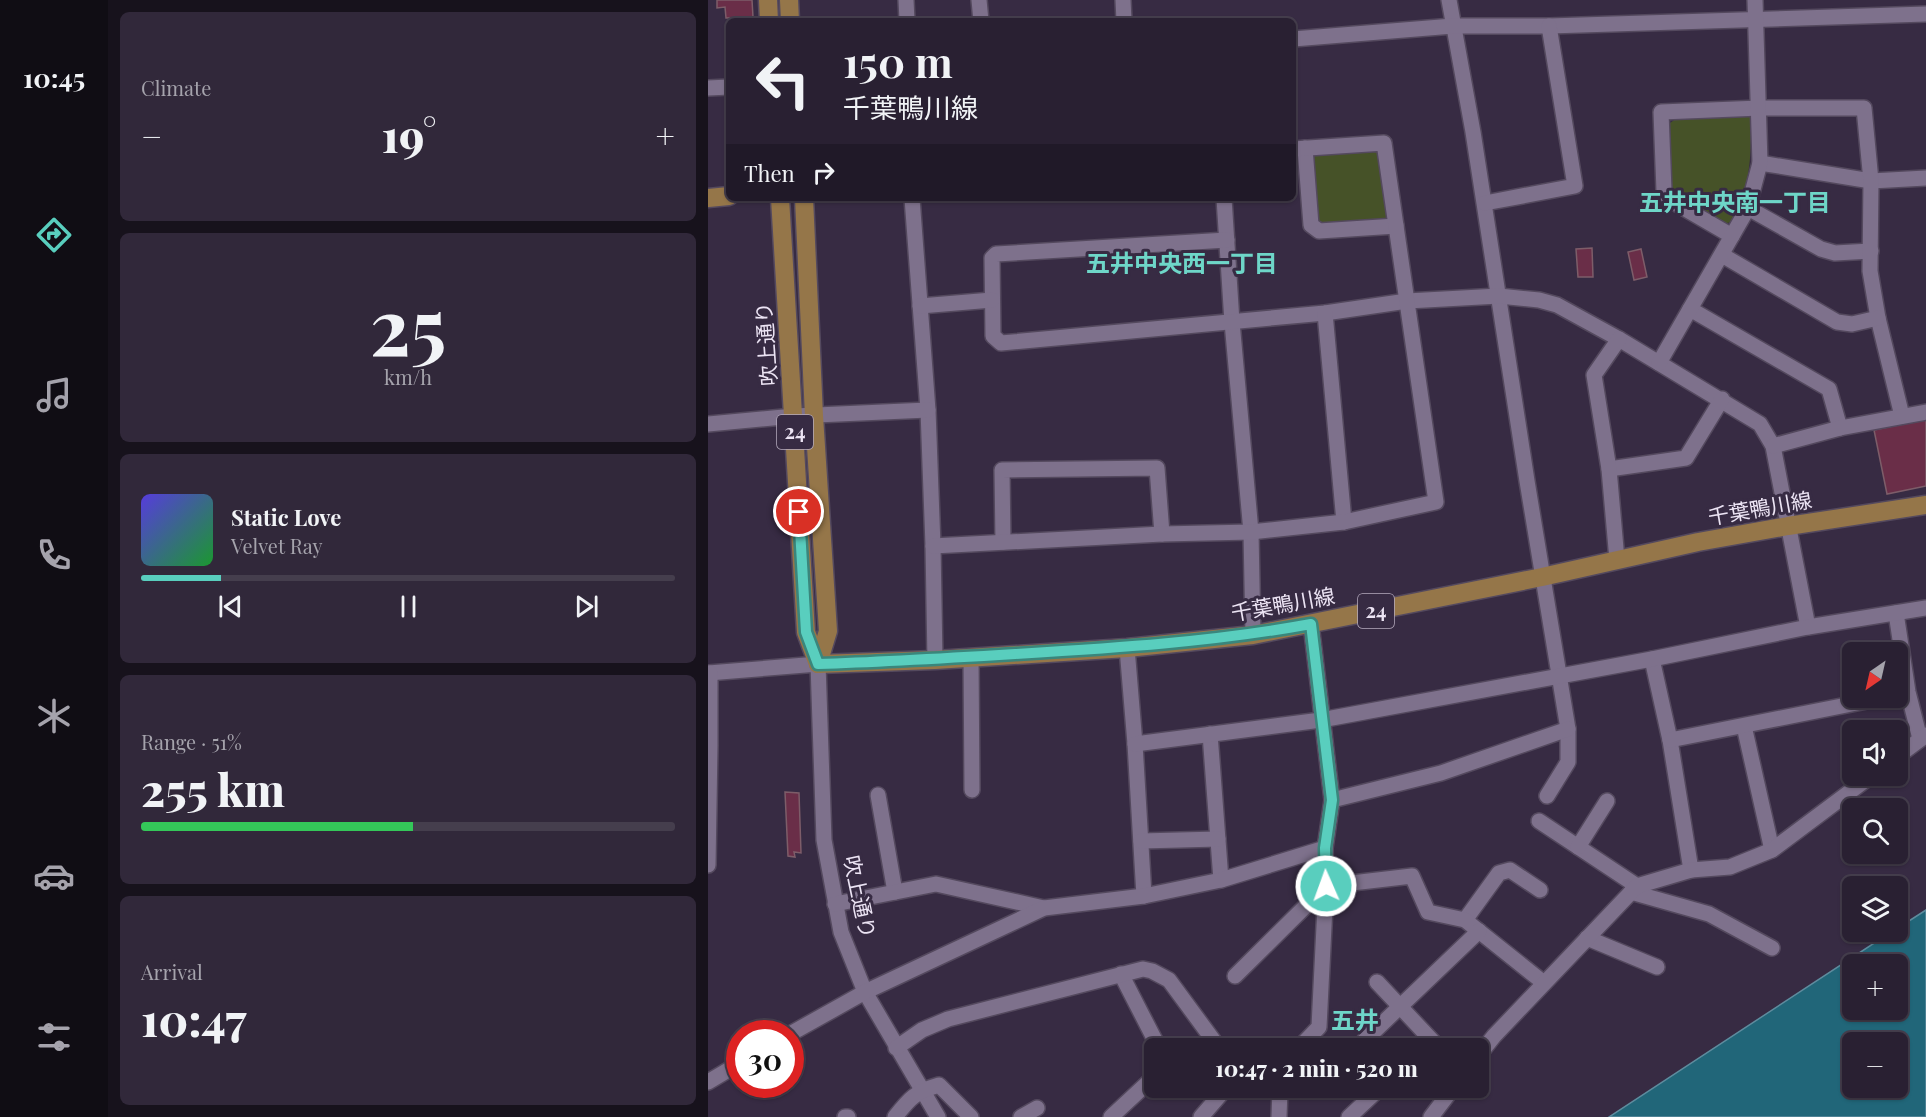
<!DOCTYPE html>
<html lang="en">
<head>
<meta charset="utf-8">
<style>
  :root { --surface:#292032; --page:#31283a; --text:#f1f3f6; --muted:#a5a3ac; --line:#453e4d; --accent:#59cebe }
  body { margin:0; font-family:"Playfair Display","Noto Sans JP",serif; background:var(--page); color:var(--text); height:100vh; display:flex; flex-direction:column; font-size:22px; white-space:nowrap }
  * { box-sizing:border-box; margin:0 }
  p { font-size:20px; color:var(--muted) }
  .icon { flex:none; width:33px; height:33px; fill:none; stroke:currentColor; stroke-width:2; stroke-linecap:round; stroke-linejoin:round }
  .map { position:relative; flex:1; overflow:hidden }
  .sheet { display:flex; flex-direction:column; gap:12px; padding:12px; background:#17121c; width:600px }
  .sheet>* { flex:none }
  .guide { position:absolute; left:18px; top:18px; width:570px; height:183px; border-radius:9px; box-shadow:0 2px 4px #0004,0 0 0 2px var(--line); background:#292032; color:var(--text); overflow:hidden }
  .needle { width:39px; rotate:214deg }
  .controls { position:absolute; left:1134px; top:642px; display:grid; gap:12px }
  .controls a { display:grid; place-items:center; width:66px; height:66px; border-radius:9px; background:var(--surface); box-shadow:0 2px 4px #0004,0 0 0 2px var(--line); font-size:30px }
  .speed { position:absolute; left:18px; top:1020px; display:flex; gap:12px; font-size:30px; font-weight:700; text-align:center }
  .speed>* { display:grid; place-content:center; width:78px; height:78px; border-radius:50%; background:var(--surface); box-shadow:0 2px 4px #0004,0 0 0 2px var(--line); line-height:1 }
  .speed .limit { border:9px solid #d22; background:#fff; color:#111 }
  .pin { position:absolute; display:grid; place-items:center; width:51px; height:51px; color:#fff; margin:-26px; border:3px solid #fff; border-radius:50%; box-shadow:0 2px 6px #0007 }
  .me { position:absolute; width:66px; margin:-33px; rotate:358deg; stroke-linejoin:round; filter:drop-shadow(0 0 4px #0008) }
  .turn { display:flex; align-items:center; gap:21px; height:126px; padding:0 18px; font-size:27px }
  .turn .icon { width:78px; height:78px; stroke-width:2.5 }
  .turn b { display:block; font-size:42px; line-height:51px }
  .then { display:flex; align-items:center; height:57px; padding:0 18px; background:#0003; gap:12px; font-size:22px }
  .big { font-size:45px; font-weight:800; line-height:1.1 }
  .sheet .card { flex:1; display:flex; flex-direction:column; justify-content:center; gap:9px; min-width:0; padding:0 21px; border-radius:9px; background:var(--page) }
  .sheet .dial { align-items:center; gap:0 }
  .dial b { font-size:78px; line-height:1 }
  .song { display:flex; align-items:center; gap:18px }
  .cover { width:72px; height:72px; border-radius:9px; background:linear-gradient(135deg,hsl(250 70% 55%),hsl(130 70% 35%)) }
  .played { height:6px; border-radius:3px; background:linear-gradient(90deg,var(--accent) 15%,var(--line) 15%) }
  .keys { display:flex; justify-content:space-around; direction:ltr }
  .heat { display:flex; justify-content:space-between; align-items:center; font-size:33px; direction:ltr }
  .charge { height:9px; border-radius:4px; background:linear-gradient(90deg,#34c759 51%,var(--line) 0) }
  .trip { position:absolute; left:436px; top:1038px; width:345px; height:60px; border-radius:9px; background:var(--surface); box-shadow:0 2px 4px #0004,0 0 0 2px var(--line); font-weight:800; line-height:60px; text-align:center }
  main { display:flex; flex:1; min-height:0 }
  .tabs { display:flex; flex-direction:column; width:108px; justify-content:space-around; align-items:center; background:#100d14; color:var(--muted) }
  .tabs .icon { width:42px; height:42px }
  .tabs .selected { color:var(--accent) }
  .tabs b { font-size:27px; color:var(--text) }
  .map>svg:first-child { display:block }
  .green { fill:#465228 }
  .water { fill:#216679; stroke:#5e8c9e; stroke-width:1.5; fill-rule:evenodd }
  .building { fill:#6a2e48; stroke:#7d5d69; stroke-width:1.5 }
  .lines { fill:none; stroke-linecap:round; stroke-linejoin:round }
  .minor-casing { stroke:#54495e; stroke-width:18 }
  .major-casing { stroke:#54495e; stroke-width:21 }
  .minor { stroke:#7e718c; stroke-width:15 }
  .major { stroke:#957649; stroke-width:18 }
  .route-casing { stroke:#3a867c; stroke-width:15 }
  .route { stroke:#59cebe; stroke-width:10 }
  .labels { text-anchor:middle; stroke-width:6; stroke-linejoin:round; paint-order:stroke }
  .shield { fill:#372b43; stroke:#b6acbf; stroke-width:1.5 }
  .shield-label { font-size:20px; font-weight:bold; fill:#ece4f4 }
  .street-label { font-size:21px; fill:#ece4f4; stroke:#372b43 }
  .quarter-label { font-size:24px; font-weight:bold; fill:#6ed6c8; stroke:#372b43 }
</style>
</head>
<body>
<main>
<nav class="tabs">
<b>10:45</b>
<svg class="icon selected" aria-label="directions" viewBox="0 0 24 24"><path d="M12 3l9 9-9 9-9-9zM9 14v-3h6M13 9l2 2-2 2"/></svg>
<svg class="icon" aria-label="music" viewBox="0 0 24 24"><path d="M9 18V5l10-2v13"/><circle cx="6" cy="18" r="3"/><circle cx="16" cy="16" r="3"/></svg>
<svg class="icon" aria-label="phone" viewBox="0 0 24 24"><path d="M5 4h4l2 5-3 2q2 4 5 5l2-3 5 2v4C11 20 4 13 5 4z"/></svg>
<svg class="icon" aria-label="climate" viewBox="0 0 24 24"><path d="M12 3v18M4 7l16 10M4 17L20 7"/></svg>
<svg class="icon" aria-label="car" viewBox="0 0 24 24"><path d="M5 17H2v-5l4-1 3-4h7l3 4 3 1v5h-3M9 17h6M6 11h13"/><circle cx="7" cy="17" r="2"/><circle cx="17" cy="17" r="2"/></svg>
<svg class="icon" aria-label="filters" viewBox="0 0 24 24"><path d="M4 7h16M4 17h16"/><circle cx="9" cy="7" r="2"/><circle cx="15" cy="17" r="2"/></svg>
</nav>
<section class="sheet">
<div class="card"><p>Climate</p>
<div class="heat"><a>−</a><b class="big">19°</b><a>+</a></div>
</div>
<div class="card dial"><b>25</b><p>km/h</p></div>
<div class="card">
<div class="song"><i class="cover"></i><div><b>Static Love</b><p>Velvet Ray</p></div></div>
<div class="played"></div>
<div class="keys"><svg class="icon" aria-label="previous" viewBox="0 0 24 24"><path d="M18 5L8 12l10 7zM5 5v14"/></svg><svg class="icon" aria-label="pause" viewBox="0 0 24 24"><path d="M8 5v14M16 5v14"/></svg><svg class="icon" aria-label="next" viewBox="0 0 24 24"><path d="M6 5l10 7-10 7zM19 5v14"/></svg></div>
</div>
<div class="card"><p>Range · 51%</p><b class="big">255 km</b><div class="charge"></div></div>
<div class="card"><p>Arrival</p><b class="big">10:47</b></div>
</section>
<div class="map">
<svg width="1218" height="1117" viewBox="0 0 1218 1117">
  <rect width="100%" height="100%" fill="#372b43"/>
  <g class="green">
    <path d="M1040,116L1043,118C1043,158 1043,185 1023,222L1016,224L969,197L963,190L962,123L969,118Z"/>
    <path d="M667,149L671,153L681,216L676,223L615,226L608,220L603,156L607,152Z"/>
  </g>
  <path class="water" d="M1218,910V1117H901L1180,934L1190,932V928ZM1144,964H1190V1010H1144ZM1190,1042V1088H1144V1042Z"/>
  <g class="building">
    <path d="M9,0H44L45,17L18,18L17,7L9,8Z"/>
    <path d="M884,248L885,277H870L868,249Z"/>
    <path d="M933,249L939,277L926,280L920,252Z"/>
    <path d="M1218,419V486L1179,494L1166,430Z"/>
    <path d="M77,792L91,793L93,853L86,852L87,857L80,856Z"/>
  </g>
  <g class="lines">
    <g class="minor-casing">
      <g id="minor">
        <path d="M198,0L199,21"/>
        <path d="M271,0L273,21"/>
        <path d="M415,0L416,21"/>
        <path d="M741,0L765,132L819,481L860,729V762L839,796"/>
        <path d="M585,39L745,26H841L1218,14"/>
        <path d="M0,88L21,87"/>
        <path d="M597,148L603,225L611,231L688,226"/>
        <path d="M1052,163L1163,181L1218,178"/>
        <path d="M204,198L220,410L225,546L227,660"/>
        <path d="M516,198L524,322L543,532L545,635"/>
        <path d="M777,203L867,186L841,26"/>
        <path d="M1040,208L1113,249L1127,253L1163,251"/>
        <path d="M1024,236L962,200L956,191L953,112L1052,108H1156L1163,181L1162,271L1170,318L1194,416"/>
        <path d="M519,240L288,254L284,258L285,336L293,343L617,313L699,301L791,296L831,300L849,305L911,339L1052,424L1065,446L1100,627"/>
        <path d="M1014,255L1129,322L1144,324L1170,318"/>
        <path d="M212,306L284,300"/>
        <path d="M982,309L1121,389L1132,428"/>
        <path d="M617,313L636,522"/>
        <path d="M951,363L1040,208L1052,163L1047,0"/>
        <path d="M0,424L86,416L220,410"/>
        <path d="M1065,446L1132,428L1218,412"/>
        <path d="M901,469L978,458L1014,399"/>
        <path d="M295,542L294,470L449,468L454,534"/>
        <path d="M225,546L454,534L543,532L636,522L728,502L676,143L585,149"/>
        <path d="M909,560L901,469L886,375L911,339"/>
        <path d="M1188,613L1200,692L1212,739"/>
        <path d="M419,648L427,744L436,896"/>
        <path d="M263,657L264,790"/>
        <path d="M944,659L962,740L983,870"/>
        <path d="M0,673L110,664L116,840L133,932L157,992L230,1117"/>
        <path d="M1036,726L1064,850"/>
        <path d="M502,734L513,880"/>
        <path d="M962,740L1174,698"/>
        <path d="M427,744L613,720L944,659L1100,627L1218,608"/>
        <path d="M1190,756L1218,735"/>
        <path d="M170,795L187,892"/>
        <path d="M624,800L733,773L860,729"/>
        <path d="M831,821L929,886"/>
        <path d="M433,841L510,839"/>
        <path d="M870,847L899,801"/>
        <path d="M0,865L2,745V673"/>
        <path d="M923,892L1001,914L1064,948"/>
        <path d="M127,904L228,884L336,908"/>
        <path d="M757,920L791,873L802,870L832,890"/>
        <path d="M879,938L949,967"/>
        <path d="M413,974L451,1048"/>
        <path d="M527,976L618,886L704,876L720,912L757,920L836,983"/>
        <path d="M669,982L731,1048"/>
        <path d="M82,1034L157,992L336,908L436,896L513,880L617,848"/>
        <path d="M188,1048L214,1030L240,1019L435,969L444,971L461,980L511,1048"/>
        <path d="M591,1048L611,1027L618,886L617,848L624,800L603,624"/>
        <path d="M664,1048L656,1041L771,931"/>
        <path d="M771,1055L786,1036L929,886L983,870L1022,867L1064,850L1163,776"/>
        <path d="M0,1082L32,1063"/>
        <path d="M137,1117H140"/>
        <path d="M187,1117C202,1098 207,1092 231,1085L263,1117"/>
        <path d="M313,1117L329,1108"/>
        <path d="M403,1117L447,1076"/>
        <path d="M493,1117L518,1088"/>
        <path d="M571,1117L572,1088"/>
        <path d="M641,1117L672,1088"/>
        <path d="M723,1117L745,1088"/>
      </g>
    </g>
    <g class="major-casing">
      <g id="major">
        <path d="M60,0L61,21"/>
        <path d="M81,0L82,21"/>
        <path d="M0,198L21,196"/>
        <path d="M72,198L98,632L110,664"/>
        <path d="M96,198L106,416L120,631L110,664"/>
        <path d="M110,664L227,660L419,648L545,635L834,577L990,542L1080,526L1218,505"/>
      </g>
    </g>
    <use href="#minor" class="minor"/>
    <use href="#major" class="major"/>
  </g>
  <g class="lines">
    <g class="route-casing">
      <path id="route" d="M91,512L98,632L110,664C176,662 242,658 307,654C407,648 505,642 603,624L624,800L617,848L618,886"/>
    </g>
    <use href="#route" class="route"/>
  </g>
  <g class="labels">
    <g class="shield">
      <rect x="69" y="415" width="36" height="34" rx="4.5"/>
      <rect x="650" y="594" width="36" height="34" rx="4.5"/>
    </g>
    <g class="shield-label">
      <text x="87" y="439">24</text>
      <text x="668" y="618">24</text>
    </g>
    <g class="street-label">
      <text transform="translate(59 344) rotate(-94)" y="7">吹上通り</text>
      <text transform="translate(1052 509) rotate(-10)" y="7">千葉鴨川線</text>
      <text transform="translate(575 605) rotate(-10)" y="7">千葉鴨川線</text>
      <text transform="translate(151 897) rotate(78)" y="7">吹上通り</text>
    </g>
    <g class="quarter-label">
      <text x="1027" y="211">五井中央南一丁目</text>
      <text x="474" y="272">五井中央西一丁目</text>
      <text x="647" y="1029">五井</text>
    </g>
  </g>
</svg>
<div class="controls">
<a><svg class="needle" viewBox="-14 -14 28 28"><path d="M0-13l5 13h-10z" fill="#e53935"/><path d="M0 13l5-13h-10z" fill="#a5a3ac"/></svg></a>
<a><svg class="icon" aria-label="sound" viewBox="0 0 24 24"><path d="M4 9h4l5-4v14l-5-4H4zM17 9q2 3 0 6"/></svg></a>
<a><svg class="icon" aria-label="search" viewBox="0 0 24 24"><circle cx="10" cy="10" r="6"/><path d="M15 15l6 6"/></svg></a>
<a><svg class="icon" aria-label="layers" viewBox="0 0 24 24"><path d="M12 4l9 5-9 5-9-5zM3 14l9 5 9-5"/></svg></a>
<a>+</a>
<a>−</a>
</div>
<div class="speed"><div class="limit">30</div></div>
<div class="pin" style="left:91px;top:512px;background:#d93025"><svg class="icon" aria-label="arrive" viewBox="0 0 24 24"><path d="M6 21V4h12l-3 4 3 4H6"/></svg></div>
<svg class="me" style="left:618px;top:886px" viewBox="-20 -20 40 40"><circle r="17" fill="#59cebe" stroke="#fff" stroke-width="3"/><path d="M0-11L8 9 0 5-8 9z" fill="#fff"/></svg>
<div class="trip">10:47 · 2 min · 520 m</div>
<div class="guide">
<div class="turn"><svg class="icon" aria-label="left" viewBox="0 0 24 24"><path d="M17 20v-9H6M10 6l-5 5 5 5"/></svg><div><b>150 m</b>千葉鴨川線</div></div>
<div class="then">Then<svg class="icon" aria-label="right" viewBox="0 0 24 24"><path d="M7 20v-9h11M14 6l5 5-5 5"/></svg></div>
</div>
</div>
</main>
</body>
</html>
